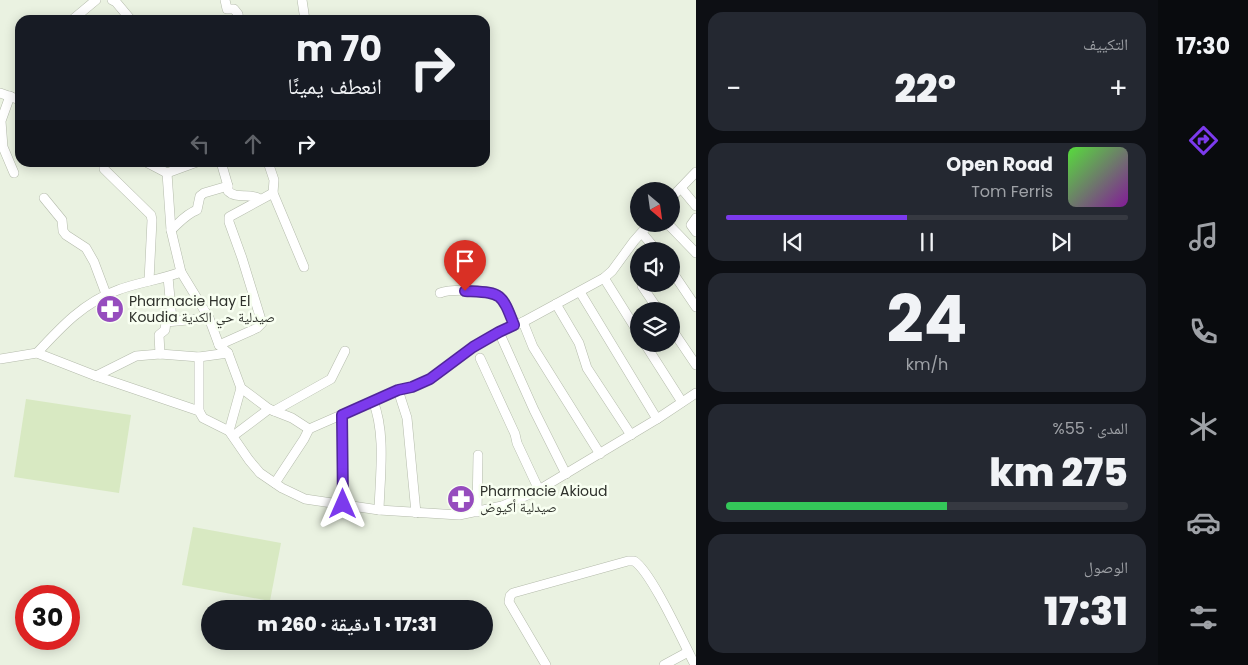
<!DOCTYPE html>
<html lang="ar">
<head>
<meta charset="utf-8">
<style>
  :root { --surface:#171b24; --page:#242831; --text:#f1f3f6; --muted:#9ea1a6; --line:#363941; --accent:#7c3aed }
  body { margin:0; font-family:Poppins,"Noto Naskh Arabic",sans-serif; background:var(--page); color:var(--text); direction:rtl; height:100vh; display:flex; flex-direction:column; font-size:19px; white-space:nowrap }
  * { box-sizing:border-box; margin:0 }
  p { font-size:16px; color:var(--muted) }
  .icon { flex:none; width:28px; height:28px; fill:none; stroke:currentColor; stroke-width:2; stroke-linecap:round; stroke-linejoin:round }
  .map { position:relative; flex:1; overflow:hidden; direction:ltr }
  .side { display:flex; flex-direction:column; gap:12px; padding:12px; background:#0d0f14; width:462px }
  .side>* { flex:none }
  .guide { position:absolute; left:15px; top:15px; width:475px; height:152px; border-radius:15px; box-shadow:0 2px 12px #0003; direction:rtl; background:#171b24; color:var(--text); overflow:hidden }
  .needle { width:32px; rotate:151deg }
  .controls { position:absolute; left:630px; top:182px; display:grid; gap:10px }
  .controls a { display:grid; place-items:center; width:50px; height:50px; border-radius:50%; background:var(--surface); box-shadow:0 2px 12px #0003; font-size:25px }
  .speed { position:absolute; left:15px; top:585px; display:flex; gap:10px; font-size:25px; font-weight:700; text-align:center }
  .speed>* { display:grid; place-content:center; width:65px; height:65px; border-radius:50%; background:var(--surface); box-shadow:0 2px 12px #0003; line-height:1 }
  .speed .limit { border:8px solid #d22; background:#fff; color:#111 }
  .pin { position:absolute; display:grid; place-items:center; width:42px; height:42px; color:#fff; margin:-51px -21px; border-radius:50% 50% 50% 0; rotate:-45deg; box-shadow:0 0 5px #0007 }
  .pin .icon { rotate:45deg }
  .me { position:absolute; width:55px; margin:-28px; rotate:0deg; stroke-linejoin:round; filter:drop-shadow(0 0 4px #0008) }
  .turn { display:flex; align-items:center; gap:18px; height:105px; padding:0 25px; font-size:22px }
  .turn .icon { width:65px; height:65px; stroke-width:2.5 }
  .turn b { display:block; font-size:35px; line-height:42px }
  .lanes { display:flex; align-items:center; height:48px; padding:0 25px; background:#0003; justify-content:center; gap:25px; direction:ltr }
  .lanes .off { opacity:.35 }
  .big { font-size:38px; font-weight:800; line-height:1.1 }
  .side .tile { flex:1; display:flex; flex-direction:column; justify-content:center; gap:8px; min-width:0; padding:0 18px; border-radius:15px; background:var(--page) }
  .side .dial { align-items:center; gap:0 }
  .dial b { font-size:65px; line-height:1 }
  .song { display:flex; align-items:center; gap:15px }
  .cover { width:60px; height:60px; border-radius:8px; background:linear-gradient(135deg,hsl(110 70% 55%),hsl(290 70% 35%)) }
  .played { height:5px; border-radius:2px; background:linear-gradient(90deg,var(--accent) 45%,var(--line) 45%) }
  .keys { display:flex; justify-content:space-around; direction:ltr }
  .heat { display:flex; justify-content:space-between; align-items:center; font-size:28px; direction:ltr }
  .charge { height:8px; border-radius:4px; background:linear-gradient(90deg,#34c759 55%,var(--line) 0) }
  .trip { position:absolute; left:201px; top:600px; width:292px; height:50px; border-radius:25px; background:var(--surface); box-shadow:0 2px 12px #0003; font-weight:800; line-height:50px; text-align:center; direction:rtl }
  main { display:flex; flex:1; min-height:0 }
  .dock { display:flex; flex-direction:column; width:90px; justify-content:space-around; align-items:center; background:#090b0e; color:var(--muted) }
  .dock .icon { width:35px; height:35px }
  .dock .on { color:var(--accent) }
  .dock b { font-size:22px; color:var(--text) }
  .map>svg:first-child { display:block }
  .grass { fill:#d8e9c2 }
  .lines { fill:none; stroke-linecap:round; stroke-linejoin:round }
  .street-casing { stroke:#b4bbab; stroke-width:10 }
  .street { stroke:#fff; stroke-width:9 }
  .route-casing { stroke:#51269a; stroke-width:12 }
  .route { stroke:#7c3aed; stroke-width:9 }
  .labels { text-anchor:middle; stroke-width:5; stroke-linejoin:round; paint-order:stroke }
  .poi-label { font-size:14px; fill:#2e312b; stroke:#f8fff1; text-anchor:start }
</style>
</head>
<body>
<main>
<nav class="dock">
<b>17:30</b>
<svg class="icon on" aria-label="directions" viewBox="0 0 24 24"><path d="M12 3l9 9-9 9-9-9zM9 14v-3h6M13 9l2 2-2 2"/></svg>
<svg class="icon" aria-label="music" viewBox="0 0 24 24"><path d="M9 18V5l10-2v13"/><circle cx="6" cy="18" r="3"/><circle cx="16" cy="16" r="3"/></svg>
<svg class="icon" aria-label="phone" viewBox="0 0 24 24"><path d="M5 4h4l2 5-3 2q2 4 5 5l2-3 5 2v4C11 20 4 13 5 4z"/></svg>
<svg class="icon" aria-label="climate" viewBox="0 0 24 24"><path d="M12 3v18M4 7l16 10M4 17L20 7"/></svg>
<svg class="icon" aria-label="car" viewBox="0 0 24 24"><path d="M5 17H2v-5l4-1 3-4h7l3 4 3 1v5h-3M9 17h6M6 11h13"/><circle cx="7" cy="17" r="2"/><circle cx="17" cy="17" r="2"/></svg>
<svg class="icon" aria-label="filters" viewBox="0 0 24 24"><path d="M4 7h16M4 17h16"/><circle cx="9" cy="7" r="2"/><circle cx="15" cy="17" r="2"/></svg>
</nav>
<section class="side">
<div class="tile"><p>التكييف</p>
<div class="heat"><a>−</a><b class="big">22°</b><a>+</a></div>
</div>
<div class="tile">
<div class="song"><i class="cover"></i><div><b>Open Road</b><p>Tom Ferris</p></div></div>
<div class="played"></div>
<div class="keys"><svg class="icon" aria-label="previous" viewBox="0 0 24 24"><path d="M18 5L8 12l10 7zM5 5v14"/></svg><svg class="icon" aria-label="pause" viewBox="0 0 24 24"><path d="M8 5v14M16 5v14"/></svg><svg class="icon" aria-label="next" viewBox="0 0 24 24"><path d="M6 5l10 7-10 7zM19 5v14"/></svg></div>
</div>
<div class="tile dial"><b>24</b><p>km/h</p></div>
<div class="tile"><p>المدى · 55%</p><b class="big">275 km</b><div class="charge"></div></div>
<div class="tile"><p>الوصول</p><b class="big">17:31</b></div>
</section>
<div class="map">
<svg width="696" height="665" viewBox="0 0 696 665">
  <rect width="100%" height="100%" fill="#eaf2e1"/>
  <g class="grass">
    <path d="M26,399L131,415L119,493L14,477Z"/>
    <path d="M193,527L281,543L270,601L182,585Z"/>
  </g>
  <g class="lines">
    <g class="street-casing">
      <g id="street">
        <path d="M112,0L116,2L131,20"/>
        <path d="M225,0L227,9H234L238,14L239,20"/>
        <path d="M302,0L305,20"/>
        <path d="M72,20L96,0"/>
        <path d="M0,93L20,100"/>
        <path d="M10,96L1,121L3,147L14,173"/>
        <path d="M104,162V169L151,215L152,220L149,281"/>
        <path d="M146,162L167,173L197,162"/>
        <path d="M221,162L228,186V191C237,200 249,192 260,199"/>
        <path d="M268,162L274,180L273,193L304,267"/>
        <path d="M167,173L171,230L181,272"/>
        <path d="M681,188L696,206"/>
        <path d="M44,198L62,220L63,231L66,235L86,248L94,262L106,294"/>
        <path d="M671,198L696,172"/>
        <path d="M696,218L691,225L696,232"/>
        <path d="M668,224L696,253"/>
        <path d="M171,230C180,222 186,214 197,210L200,196L204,193L228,186"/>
        <path d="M642,233L657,251"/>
        <path d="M671,270L696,307"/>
        <path d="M168,277L172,320"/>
        <path d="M604,278L639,334"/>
        <path d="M642,286L659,311"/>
        <path d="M580,292L657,419"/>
        <path d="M440,293C450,289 493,289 501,297C507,304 511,316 515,325"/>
        <path d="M556,304L579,343L587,368L631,435"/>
        <path d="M523,322L533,347L600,454"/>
        <path d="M671,328L696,365"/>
        <path d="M499,332L534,410L566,474"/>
        <path d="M645,344L682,402"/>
        <path d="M219,345L257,328L262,323L242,258L229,222V217L273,193"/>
        <path d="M37,353C61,327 84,302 118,290C139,282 160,280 181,272L209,318L219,345L228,353L241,388L269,409L292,418L309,429L398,390L412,387L430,379L473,347L499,332L523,322L604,278L612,271L634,241L649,224"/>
        <path d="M160,354L159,335L165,330L166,322L209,318"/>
        <path d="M199,357V411"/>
        <path d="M480,358L515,434L517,443L539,490"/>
        <path d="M0,359L37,353L96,376L199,411L203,418L229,431L249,460L260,473L282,488L305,499L379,510L459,515L502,506L537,491L657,419L696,393"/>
        <path d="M96,376L136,356L160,354L199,357L228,353"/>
        <path d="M398,390L407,418L416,513"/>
        <path d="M373,401C386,433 380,476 379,510"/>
        <path d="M274,411L331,379L345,351"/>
        <path d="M343,415V504"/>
        <path d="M229,431L241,388"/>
        <path d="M233,436L269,409"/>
        <path d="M275,483L304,439L309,429"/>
        <path d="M477,512L478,455"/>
        <path d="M546,665L509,602L510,596L513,593L628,561H634C651,571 684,644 695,665"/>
        <path d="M664,665L688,652"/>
      </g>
    </g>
    <use href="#street" class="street"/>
  </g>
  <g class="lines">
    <g class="route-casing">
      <path id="route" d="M343,504L342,415L398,390L412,387L430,379L473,347L499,332L514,325C501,291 501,293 465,291"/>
    </g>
    <use href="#route" class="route"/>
  </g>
  <defs>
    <g id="pharmacy-disc" transform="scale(1.4375)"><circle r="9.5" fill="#964cbe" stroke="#f8fff1"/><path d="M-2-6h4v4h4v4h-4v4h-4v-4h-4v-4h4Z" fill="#fff"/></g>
  </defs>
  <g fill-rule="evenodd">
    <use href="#pharmacy-disc" x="110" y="309"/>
    <use href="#pharmacy-disc" x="461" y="499"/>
  </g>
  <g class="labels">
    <g class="poi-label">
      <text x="129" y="306">Pharmacie Hay El<tspan x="129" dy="16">Koudia صيدلية حي الكدية</tspan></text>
      <text x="480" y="496">Pharmacie Akioud<tspan x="480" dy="16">صيدلية أكيوض</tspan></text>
    </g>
  </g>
</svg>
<div class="controls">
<a><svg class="needle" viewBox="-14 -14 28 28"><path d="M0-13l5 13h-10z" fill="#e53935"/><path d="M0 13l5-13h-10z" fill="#9ea1a6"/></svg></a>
<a><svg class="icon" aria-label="sound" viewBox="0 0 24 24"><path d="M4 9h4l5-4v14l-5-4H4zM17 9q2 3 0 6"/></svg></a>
<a><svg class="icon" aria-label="layers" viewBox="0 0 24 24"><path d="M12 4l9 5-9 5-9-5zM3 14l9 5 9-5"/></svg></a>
</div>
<div class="speed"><div class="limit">30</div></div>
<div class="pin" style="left:465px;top:291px;background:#d93025"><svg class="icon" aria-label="arrive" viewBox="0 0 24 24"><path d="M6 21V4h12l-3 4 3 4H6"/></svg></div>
<svg class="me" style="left:343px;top:504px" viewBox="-20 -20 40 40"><path d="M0-17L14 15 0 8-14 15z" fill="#7c3aed" stroke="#fff" stroke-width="4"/></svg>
<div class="trip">17:31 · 1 دقيقة · 260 m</div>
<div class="guide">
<div class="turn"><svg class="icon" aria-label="right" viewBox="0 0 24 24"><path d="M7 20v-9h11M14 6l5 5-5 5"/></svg><div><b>70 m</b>انعطف يمينًا</div></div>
<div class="lanes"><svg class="icon off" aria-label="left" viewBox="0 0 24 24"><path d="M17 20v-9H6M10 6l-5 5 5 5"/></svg><svg class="icon off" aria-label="ahead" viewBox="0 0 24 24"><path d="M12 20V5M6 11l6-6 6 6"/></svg><svg class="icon" aria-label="right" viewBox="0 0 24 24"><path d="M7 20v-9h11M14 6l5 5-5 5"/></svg></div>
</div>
</div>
</main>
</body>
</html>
